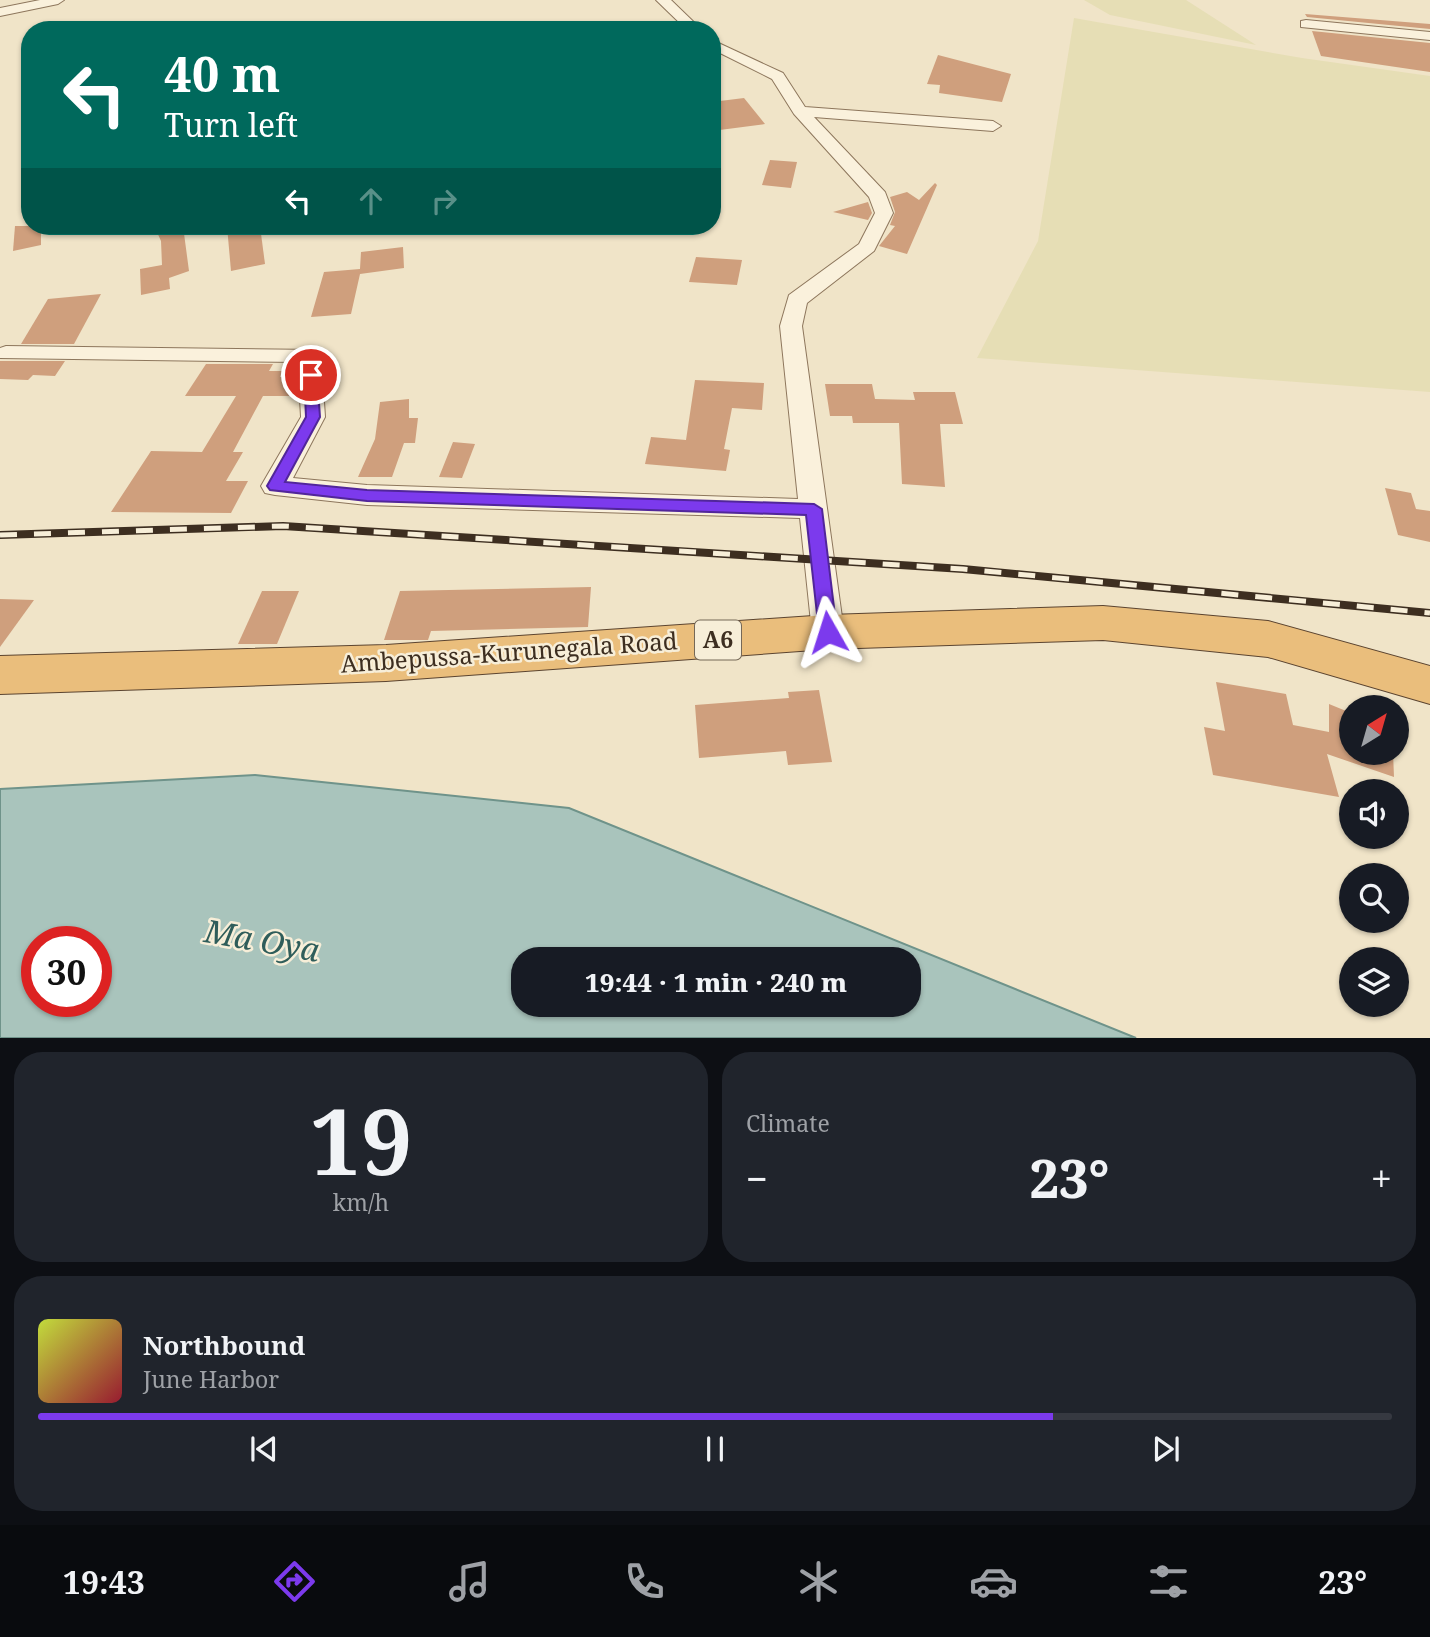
<!DOCTYPE html>
<html lang="en">
<head>
<meta charset="utf-8">
<style>
  :root { --surface:#171b24; --page:#20242c; --text:#f1f3f6; --muted:#9ea1a6; --line:#363941; --accent:#7c3aed }
  body { margin:0; font-family:"Noto Serif",serif; background:var(--page); color:var(--text); height:100vh; display:flex; flex-direction:column; font-size:26px; white-space:nowrap }
  * { box-sizing:border-box; margin:0 }
  p { font-size:23px; color:var(--muted) }
  .icon { flex:none; width:38px; height:38px; fill:none; stroke:currentColor; stroke-width:2; stroke-linecap:round; stroke-linejoin:round }
  .map { position:relative; height:1038px; overflow:hidden }
  .panel { display:flex; flex-direction:column; gap:14px; padding:14px; background:#0d0f14; flex:1 }
  .panel>* { flex:none }
  .hud { position:absolute; left:21px; top:21px; width:700px; height:214px; border-radius:28px; box-shadow:0 2px 5px #0004; background:#00695c; color:#fff; overflow:hidden }
  .needle { width:46px; rotate:37deg }
  .buttons { position:absolute; left:1339px; top:695px; display:grid; gap:14px }
  .buttons a { display:grid; place-items:center; width:70px; height:70px; border-radius:50%; background:var(--surface); box-shadow:0 2px 5px #0004; font-size:35px }
  .speed { position:absolute; left:21px; top:926px; display:flex; gap:14px; font-size:35px; font-weight:700; text-align:center }
  .speed>* { display:grid; place-content:center; width:91px; height:91px; border-radius:50%; background:var(--surface); box-shadow:0 2px 5px #0004; line-height:1 }
  .speed .limit { border:10px solid #d22; background:#fff; color:#111 }
  .pin { position:absolute; display:grid; place-items:center; width:60px; height:60px; color:#fff; margin:-30px; border:4px solid #fff; border-radius:50%; box-shadow:0 2px 7px #0007 }
  .me { position:absolute; width:77px; margin:-38px; rotate:354deg; stroke-linejoin:round; filter:drop-shadow(0 0 5px #0008) }
  .turn { display:flex; align-items:center; gap:24px; height:147px; padding:0 28px; font-size:32px }
  .turn .icon { width:91px; height:91px; stroke-width:2.5 }
  .turn b { display:block; font-size:49px; line-height:60px }
  .lanes { display:flex; align-items:center; height:66px; padding:0 28px; background:#0003; justify-content:center; gap:35px; direction:ltr }
  .lanes .off { opacity:.35 }
  .big { font-size:52px; font-weight:800; line-height:1.1 }
  .panel .tile { flex:1; display:flex; flex-direction:column; justify-content:center; gap:10px; min-width:0; padding:0 24px; border-radius:28px; background:var(--page) }
  .panel .dial { align-items:center; gap:0 }
  .dial b { font-size:91px; line-height:1 }
  .song { display:flex; align-items:center; gap:21px }
  .cover { width:84px; height:84px; border-radius:10px; background:linear-gradient(135deg,hsl(70 70% 55%),hsl(350 70% 35%)) }
  .played { height:7px; border-radius:4px; background:linear-gradient(90deg,var(--accent) 75%,var(--line) 75%) }
  .keys { display:flex; justify-content:space-around; direction:ltr }
  .heat { display:flex; justify-content:space-between; align-items:center; font-size:38px; direction:ltr }
  .panel .tiles { flex:1; display:grid; gap:14px; grid-template-columns:1fr 1fr }
  .tile:last-child { grid-column:span 2 }
  .trip { position:absolute; left:511px; top:947px; width:410px; height:70px; border-radius:28px; background:var(--surface); box-shadow:0 2px 5px #0004; font-weight:800; line-height:70px; text-align:center }
  .tabs { display:flex; height:112px; justify-content:space-around; align-items:center; background:#090b0e; color:var(--muted) }
  .tabs .icon { width:49px; height:49px }
  .tabs .on { color:var(--accent) }
  .tabs b { font-size:32px; color:var(--text) }
  .map>svg:first-child { display:block }
  .farmland { fill:#e6deb5 }
  .water { fill:#a9c4bc; stroke:#6f938a; stroke-width:2; fill-rule:evenodd }
  .building { fill:#cf9f7d }
  .lines { fill:none; stroke-linecap:round; stroke-linejoin:round }
  .minor-casing { stroke:#8d765c; stroke-width:2 }
  .trunk-casing { stroke:#5b4430; stroke-width:2 }
  .minor { fill:#faf1dc; fill-rule:evenodd }
  .trunk { fill:#eabe7c; fill-rule:evenodd }
  .rail-casing { stroke:#3d2e20; stroke-width:8 }
  .rail { stroke:#f7eed8; stroke-width:5; stroke-dasharray:17; stroke-linecap:butt }
  .route { fill:#7c3aed; stroke:#51269a; stroke-width:2 }
  .labels { text-anchor:middle; stroke-width:5; stroke-linejoin:round; paint-order:stroke }
  .shield { fill:#f7eed8; stroke:#756857; stroke-width:2 }
  .shield-label { font-size:23px; font-weight:bold; fill:#3d2e20 }
  .street-label { font-size:24px; fill:#3d2e20; stroke:#f7eed8 }
  .near-water-label { font-size:32px; font-style:italic; fill:#2f5d5a; stroke:#f7eed8 }
</style>
</head>
<body>
<div class="map">
<svg width="1430" height="1039" viewBox="0 0 1430 1039">
  <rect width="100%" height="100%" fill="#f0e4c8"/>
  <g class="farmland">
    <path d="M1084,0H1186L1256,45L1110,15Z"/>
    <path d="M1074,18L1302,58L1430,76V392L977,358L1038,241Z"/>
  </g>
  <path class="water" d="M255,775L569,808L1136,1038H0V789ZM37,942H96V1001H37ZM523,959H908V1004H523Z"/>
  <g class="building">
    <path d="M1305,14L1430,24V29L1307,17Z"/>
    <path d="M1312,31L1430,43V72L1321,56Z"/>
    <path d="M938,55L1011,74L1002,102L939,93L940,85L927,84Z"/>
    <path d="M744,98L765,124L712,131V102Z"/>
    <path d="M770,160L797,162L791,188L762,185Z"/>
    <path d="M935,183L937,185L907,254L879,246L895,226L890,225L895,212L890,197L907,192L919,200Z"/>
    <path d="M868,202L872,213L868,220L833,212Z"/>
    <path d="M15,226H41V245L13,251Z"/>
    <path d="M173,226H183L189,271L169,278L170,289L141,295L140,269L162,265L161,241L156,230Z"/>
    <path d="M227,226H260L265,264L231,271Z"/>
    <path d="M403,247L404,268L360,274L351,314L311,317L324,272L360,269L361,252Z"/>
    <path d="M696,257L742,260L737,285L689,282Z"/>
    <path d="M101,294L74,344H21L48,299Z"/>
    <path d="M0,361H65L55,376L33,375L28,380L0,379Z"/>
    <path d="M206,364H273L269,371H282L280,377L296,376L297,389L293,396H263L233,452H243L226,481H248L231,513L111,512L151,451L202,452L236,396H185Z"/>
    <path d="M695,380L764,383L762,410L732,408L724,449L730,450L726,471L645,464L651,437L686,440Z"/>
    <path d="M825,384H872L875,399L915,400L913,392H955L963,424H940L945,487L902,484L899,423H853L852,416H830Z"/>
    <path d="M409,399V418H418L415,443H404L392,477H358L375,439L380,402Z"/>
    <path d="M453,442L475,444L462,478L439,477Z"/>
    <path d="M1385,488L1411,493L1416,509L1430,511V542L1398,535Z"/>
    <path d="M591,587L588,627L431,631L428,640H384L400,591Z"/>
    <path d="M262,591H299L277,644H238Z"/>
    <path d="M0,599L34,600L0,647Z"/>
    <path d="M1216,682L1286,694L1293,725L1329,732V704L1351,713V752H1393L1394,777L1327,754L1339,797L1213,775L1204,727L1225,731Z"/>
    <path d="M819,690L832,762L788,765L786,751L699,758L695,705L789,698L788,692Z"/>
  </g>
  <g class="lines">
    <g class="minor-casing">
      <g id="minor">
        <path d="M40,0H64L58,4L0,16V8Z"/>
        <path d="M656,0H671L702,30H687Z"/>
        <path d="M1306,20L1430,32V40L1301,27V21Z"/>
        <path d="M712,40L783,73L805,107L993,121L1001,126L993,131L814,117L885,192L893,213L874,251L807,303L802,326L844,632L839,641L828,645L817,641L812,632L800,518L367,505L275,495L265,493L261,486L301,417L298,362L0,358V348L6,346L317,350L321,355L325,417L293,478L367,485L798,499L780,326L789,295L859,244L875,213L869,197L794,114L772,79L712,49Z"/>
      </g>
    </g>
    <g class="trunk-casing">
      <path id="trunk" d="M1103,606L1268,621L1430,666V704L1268,657L1103,640L828,649L386,681L0,694V656L386,645L828,615Z"/>
    </g>
    <use href="#minor" class="minor"/>
    <use href="#trunk" class="trunk"/>
    <g class="rail-casing">
      <path id="rail" d="M0,535L283,526L963,569L1430,613"/>
    </g>
    <use href="#rail" class="rail"/>
  </g>
  <path class="route" d="M311,371L317,375L320,417L285,482L367,490L814,504L822,509L837,632L834,637L828,639L821,637L819,632L806,515L367,501L270,490L267,486L306,417L304,375Z"/>
  <g class="labels">
    <rect class="shield" x="695" y="620.5" width="46" height="39" rx="5"/>
    <g class="shield-label">
      <text x="718" y="648">A6</text>
    </g>
    <g class="street-label">
      <text transform="translate(509 653) rotate(-4)" y="8">Ambepussa-Kurunegala Road</text>
    </g>
    <g class="near-water-label">
      <text transform="translate(262 941) rotate(10)" y="11">Ma Oya</text>
    </g>
  </g>
</svg>
<div class="buttons">
<a><svg class="needle" viewBox="-14 -14 28 28"><path d="M0-13l5 13h-10z" fill="#e53935"/><path d="M0 13l5-13h-10z" fill="#9ea1a6"/></svg></a>
<a><svg class="icon" aria-label="sound" viewBox="0 0 24 24"><path d="M4 9h4l5-4v14l-5-4H4zM17 9q2 3 0 6"/></svg></a>
<a><svg class="icon" aria-label="search" viewBox="0 0 24 24"><circle cx="10" cy="10" r="6"/><path d="M15 15l6 6"/></svg></a>
<a><svg class="icon" aria-label="layers" viewBox="0 0 24 24"><path d="M12 4l9 5-9 5-9-5zM3 14l9 5 9-5"/></svg></a>
</div>
<div class="speed"><div class="limit">30</div></div>
<div class="pin" style="left:311px;top:375px;background:#d93025"><svg class="icon" aria-label="arrive" viewBox="0 0 24 24"><path d="M6 21V4h12l-3 4 3 4H6"/></svg></div>
<svg class="me" style="left:828px;top:632px" viewBox="-20 -20 40 40"><path d="M0-17L14 15 0 8-14 15z" fill="#7c3aed" stroke="#fff" stroke-width="4"/></svg>
<div class="trip">19:44 · 1 min · 240 m</div>
<div class="hud">
<div class="turn"><svg class="icon" aria-label="left" viewBox="0 0 24 24"><path d="M17 20v-9H6M10 6l-5 5 5 5"/></svg><div><b>40 m</b>Turn left</div></div>
<div class="lanes"><svg class="icon" aria-label="left" viewBox="0 0 24 24"><path d="M17 20v-9H6M10 6l-5 5 5 5"/></svg><svg class="icon off" aria-label="ahead" viewBox="0 0 24 24"><path d="M12 20V5M6 11l6-6 6 6"/></svg><svg class="icon off" aria-label="right" viewBox="0 0 24 24"><path d="M7 20v-9h11M14 6l5 5-5 5"/></svg></div>
</div>
</div>
<section class="panel">
<div class="tiles">
<div class="tile dial"><b>19</b><p>km/h</p></div>
<div class="tile"><p>Climate</p>
<div class="heat"><a>−</a><b class="big">23°</b><a>+</a></div>
</div>
<div class="tile">
<div class="song"><i class="cover"></i><div><b>Northbound</b><p>June Harbor</p></div></div>
<div class="played"></div>
<div class="keys"><svg class="icon" aria-label="previous" viewBox="0 0 24 24"><path d="M18 5L8 12l10 7zM5 5v14"/></svg><svg class="icon" aria-label="pause" viewBox="0 0 24 24"><path d="M8 5v14M16 5v14"/></svg><svg class="icon" aria-label="next" viewBox="0 0 24 24"><path d="M6 5l10 7-10 7zM19 5v14"/></svg></div>
</div>
</div>
</section>
<nav class="tabs">
<b>19:43</b>
<svg class="icon on" aria-label="directions" viewBox="0 0 24 24"><path d="M12 3l9 9-9 9-9-9zM9 14v-3h6M13 9l2 2-2 2"/></svg>
<svg class="icon" aria-label="music" viewBox="0 0 24 24"><path d="M9 18V5l10-2v13"/><circle cx="6" cy="18" r="3"/><circle cx="16" cy="16" r="3"/></svg>
<svg class="icon" aria-label="phone" viewBox="0 0 24 24"><path d="M5 4h4l2 5-3 2q2 4 5 5l2-3 5 2v4C11 20 4 13 5 4z"/></svg>
<svg class="icon" aria-label="climate" viewBox="0 0 24 24"><path d="M12 3v18M4 7l16 10M4 17L20 7"/></svg>
<svg class="icon" aria-label="car" viewBox="0 0 24 24"><path d="M5 17H2v-5l4-1 3-4h7l3 4 3 1v5h-3M9 17h6M6 11h13"/><circle cx="7" cy="17" r="2"/><circle cx="17" cy="17" r="2"/></svg>
<svg class="icon" aria-label="filters" viewBox="0 0 24 24"><path d="M4 7h16M4 17h16"/><circle cx="9" cy="7" r="2"/><circle cx="15" cy="17" r="2"/></svg>
<b>23°</b>
</nav>
</body>
</html>
